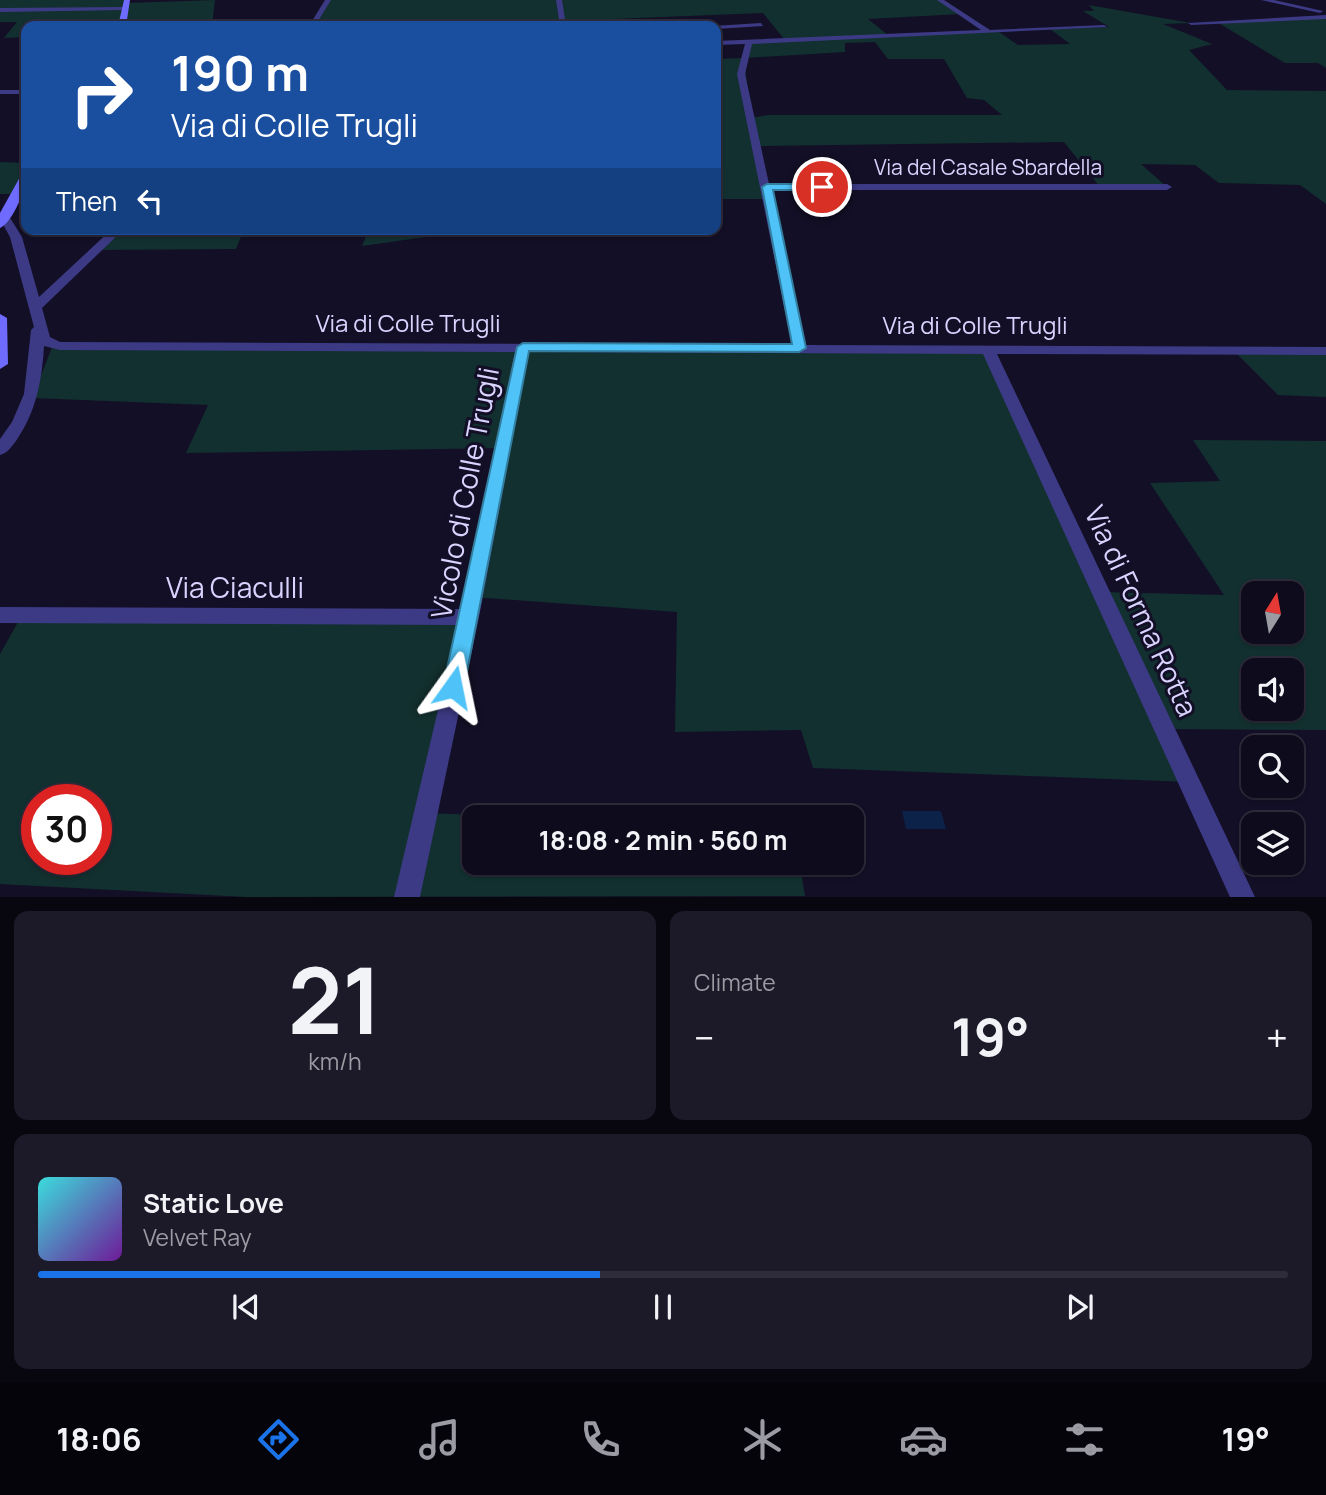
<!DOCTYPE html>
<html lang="en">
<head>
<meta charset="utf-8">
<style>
  :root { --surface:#0e0b1c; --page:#1c1929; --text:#f1f3f6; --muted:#9b9ba3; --line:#2e2b3b; --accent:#1a73e8 }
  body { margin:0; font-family:Manrope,sans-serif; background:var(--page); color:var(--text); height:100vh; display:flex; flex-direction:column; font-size:26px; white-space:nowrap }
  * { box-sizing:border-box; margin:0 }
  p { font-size:23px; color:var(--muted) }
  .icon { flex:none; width:38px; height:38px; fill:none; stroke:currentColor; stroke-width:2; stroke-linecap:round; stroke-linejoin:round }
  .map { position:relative; height:897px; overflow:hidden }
  .details { display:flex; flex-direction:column; gap:14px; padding:14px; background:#08060f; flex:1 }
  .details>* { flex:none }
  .top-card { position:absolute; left:21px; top:21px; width:700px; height:214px; border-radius:14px; box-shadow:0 2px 5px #0004,0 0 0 2px var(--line); background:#1a4fa0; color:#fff; overflow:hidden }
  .needle { width:46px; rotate:11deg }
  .tools { position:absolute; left:1241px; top:581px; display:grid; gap:14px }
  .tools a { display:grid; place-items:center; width:63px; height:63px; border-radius:14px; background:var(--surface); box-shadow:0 2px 5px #0004,0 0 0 2px var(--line); font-size:35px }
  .speed { position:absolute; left:21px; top:784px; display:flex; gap:14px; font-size:35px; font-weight:700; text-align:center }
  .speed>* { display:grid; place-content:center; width:91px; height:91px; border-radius:50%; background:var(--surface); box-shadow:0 2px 5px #0004,0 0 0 2px var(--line); line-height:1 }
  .speed .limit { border:10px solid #d22; background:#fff; color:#111 }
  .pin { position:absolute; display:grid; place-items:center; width:60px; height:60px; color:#fff; margin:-30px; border:4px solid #fff; border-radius:50%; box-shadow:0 2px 7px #0007 }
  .me { position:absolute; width:77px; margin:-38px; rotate:12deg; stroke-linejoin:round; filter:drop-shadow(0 0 5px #0008) }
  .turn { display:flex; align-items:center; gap:24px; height:147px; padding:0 35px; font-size:32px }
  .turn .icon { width:91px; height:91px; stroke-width:2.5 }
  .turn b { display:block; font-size:49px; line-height:60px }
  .then { display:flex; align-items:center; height:66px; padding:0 35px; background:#0003; gap:14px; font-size:26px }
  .big { font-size:52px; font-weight:700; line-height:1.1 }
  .details .tile { flex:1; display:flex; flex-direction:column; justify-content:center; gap:10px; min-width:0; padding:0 24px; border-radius:14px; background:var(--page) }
  .details .dial { align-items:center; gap:0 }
  .dial b { font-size:91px; line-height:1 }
  .song { display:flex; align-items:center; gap:21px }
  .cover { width:84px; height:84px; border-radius:10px; background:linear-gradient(135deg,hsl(180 70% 55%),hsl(280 70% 35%)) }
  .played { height:7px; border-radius:4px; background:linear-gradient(90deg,var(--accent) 45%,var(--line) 45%) }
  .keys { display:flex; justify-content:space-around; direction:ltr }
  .heat { display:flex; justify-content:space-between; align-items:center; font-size:38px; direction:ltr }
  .details .tiles { flex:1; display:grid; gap:14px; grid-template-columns:1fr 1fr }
  .tile:last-child { grid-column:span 2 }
  .trip { position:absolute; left:462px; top:805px; width:402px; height:70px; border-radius:14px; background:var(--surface); box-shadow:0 2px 5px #0004,0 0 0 2px var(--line); font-weight:700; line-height:70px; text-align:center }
  .tab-bar { display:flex; height:112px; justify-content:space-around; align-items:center; background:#06040b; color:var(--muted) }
  .tab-bar .icon { width:49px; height:49px }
  .tab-bar .current { color:var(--accent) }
  .tab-bar b { font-size:32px; color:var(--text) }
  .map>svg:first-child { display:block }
  .green { fill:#12302f; fill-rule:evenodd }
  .water { fill:#0c2248 }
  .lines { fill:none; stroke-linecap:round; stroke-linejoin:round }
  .street { fill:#3d3a85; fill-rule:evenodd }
  .secondary { fill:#6f6bff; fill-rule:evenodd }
  .route { fill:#4fc3f7; stroke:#337fa1; stroke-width:2 }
  .labels { text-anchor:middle; stroke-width:6; stroke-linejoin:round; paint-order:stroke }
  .far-street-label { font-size:21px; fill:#d9d4ff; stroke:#130f26 }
  .street-label { font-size:24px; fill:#d9d4ff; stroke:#130f26 }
  .near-street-label { font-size:28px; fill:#d9d4ff; stroke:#130f26 }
</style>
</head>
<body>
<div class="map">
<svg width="1326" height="897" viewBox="0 0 1326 897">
  <rect width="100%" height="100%" fill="#130f26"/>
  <g class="green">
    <path d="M0,0H127V3L215,0L212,26H26V37L4,38L17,22H0Z"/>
    <path d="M328,0H940L961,14L868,19L888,35L996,30L1018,45L1070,44L1050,29L1109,27L1083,11H1094L1089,5L1191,23L1163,24L1212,44L1189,50L1227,90L1326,91V204L1300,185L1219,183L1195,165L1141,164L1167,187H1100L1064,142L758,146L769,199H716V59L744,58L749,42L784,39L763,13L563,21V26H312ZM875,42L888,59H944L967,98L984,100L1002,115H768L751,118L744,58L845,52V43Z"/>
    <path d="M1326,17V68L1318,63H1285L1217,22Z"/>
    <path d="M0,162L26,163V177L14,194H0Z"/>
    <path d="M119,229H228L225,234H242L236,249L97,250Z"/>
    <path d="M369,229H612V234H447L362,246Z"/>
    <path d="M53,345L988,349L1102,592L1224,595L1150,483L1220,481L1193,440L1326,441V730L1166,729L1190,782L813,768L801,730L675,732L677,612L473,597L503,448L186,453L208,405L32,398ZM1253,593H1292V632H1253ZM1253,670H1292V709H1253Z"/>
    <path d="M1234,351H1326V397L1278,395Z"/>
    <path d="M22,615L469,617L426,813L541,817H474V863L800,866L805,896L246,897L0,884V654ZM37,800H96V859H37Z"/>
  </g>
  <path class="water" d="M902,811H941L946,829H906Z"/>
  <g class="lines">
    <g class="street">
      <path d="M325,0H331L315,26H309Z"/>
      <path d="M556,0H562L566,26H560Z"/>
      <path d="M937,0H944L990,30L1104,25L1107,27L752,44L745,74L769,184H1167L1172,187L1167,190H771L805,345L1326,347V355L997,354L1255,897H1230L983,354L529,352L479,617L420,897H394L458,625L0,623V607L461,609L515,352L60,350L44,346C42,381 36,412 16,441C11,447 8,453 0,455V439L12,422L24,394L31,330L34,327L10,237L0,219V213H7L22,237L39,297L112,229H124L42,308L50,337L60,342L792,345L737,74L745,44L716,45V41L981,30Z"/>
      <path d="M1261,0H1274L1323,11L1320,13Z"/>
      <path d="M126,7L124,10L0,12V8Z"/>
      <path d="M1326,15V19L1191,25L1188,23Z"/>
      <path d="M761,23L763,26L716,29L713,26Z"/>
      <rect x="0" y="90" width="26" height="4"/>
    </g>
    <g class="secondary">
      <path d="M124,0H130L126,26H118Z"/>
      <path d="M26,174C27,187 13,222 0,228V213L20,177Z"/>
      <path d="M0,314L7,318L8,364L0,369Z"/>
    </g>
  </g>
  <path class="route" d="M767,184H822L827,187L822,190H773L806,348L799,352L529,351L464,687L461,694L453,696L446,694L443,687L517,347L523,343L792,344L762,187Z"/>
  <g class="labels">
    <g class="far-street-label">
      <text x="988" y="175">Via del Casale Sbardella</text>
    </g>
    <g class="street-label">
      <text x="408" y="332">Via di Colle Trugli</text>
      <text x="975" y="334">Via di Colle Trugli</text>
    </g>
    <g class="near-street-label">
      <text transform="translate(465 493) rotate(-79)" y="10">Vicolo di Colle Trugli</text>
      <text x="235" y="598">Via Ciaculli</text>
      <text transform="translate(1141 611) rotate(65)" y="10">Via di Forma Rotta</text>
    </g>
  </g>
</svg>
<div class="tools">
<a><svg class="needle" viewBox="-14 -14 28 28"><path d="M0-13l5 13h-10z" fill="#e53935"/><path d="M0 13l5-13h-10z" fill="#9b9ba3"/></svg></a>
<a><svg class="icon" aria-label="sound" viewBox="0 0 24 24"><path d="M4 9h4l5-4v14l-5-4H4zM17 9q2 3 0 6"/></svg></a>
<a><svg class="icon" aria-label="search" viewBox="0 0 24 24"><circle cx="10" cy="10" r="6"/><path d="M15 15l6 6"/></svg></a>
<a><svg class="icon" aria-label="layers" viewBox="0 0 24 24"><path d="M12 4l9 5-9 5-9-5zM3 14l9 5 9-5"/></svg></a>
</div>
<div class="speed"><div class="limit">30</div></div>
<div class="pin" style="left:822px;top:187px;background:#d93025"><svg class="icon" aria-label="arrive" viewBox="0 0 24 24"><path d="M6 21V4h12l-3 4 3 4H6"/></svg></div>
<svg class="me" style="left:453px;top:687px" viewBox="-20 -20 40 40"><path d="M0-17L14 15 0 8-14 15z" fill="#4fc3f7" stroke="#fff" stroke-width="4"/></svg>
<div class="trip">18:08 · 2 min · 560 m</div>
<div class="top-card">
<div class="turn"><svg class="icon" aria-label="right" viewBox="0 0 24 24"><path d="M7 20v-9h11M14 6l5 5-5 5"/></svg><div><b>190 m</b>Via di Colle Trugli</div></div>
<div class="then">Then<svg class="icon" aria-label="left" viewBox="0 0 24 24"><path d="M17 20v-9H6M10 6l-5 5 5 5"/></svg></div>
</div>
</div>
<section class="details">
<div class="tiles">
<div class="tile dial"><b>21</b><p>km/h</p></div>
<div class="tile"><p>Climate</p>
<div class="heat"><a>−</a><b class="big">19°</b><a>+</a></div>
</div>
<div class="tile">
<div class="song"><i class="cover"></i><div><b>Static Love</b><p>Velvet Ray</p></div></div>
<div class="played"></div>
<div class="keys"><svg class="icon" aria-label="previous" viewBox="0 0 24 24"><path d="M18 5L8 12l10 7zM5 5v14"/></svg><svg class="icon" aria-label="pause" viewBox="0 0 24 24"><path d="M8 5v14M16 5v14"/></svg><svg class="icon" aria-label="next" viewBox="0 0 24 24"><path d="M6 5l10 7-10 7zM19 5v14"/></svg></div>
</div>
</div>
</section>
<nav class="tab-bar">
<b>18:06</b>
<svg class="icon current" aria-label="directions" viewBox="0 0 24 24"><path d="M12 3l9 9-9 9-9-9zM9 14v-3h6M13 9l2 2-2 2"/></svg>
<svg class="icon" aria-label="music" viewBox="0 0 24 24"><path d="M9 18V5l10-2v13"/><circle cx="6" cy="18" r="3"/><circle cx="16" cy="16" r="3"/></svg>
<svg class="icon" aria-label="phone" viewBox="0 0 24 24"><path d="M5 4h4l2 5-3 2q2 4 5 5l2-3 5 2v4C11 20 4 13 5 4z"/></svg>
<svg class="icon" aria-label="climate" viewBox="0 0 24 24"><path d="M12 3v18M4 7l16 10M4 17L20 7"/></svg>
<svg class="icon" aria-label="car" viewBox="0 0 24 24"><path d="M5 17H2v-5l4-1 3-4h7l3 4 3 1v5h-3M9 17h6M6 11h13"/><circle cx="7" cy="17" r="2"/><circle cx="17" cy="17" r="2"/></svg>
<svg class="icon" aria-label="filters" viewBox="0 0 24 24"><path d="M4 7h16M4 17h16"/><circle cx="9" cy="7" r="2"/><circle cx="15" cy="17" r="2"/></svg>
<b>19°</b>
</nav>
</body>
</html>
